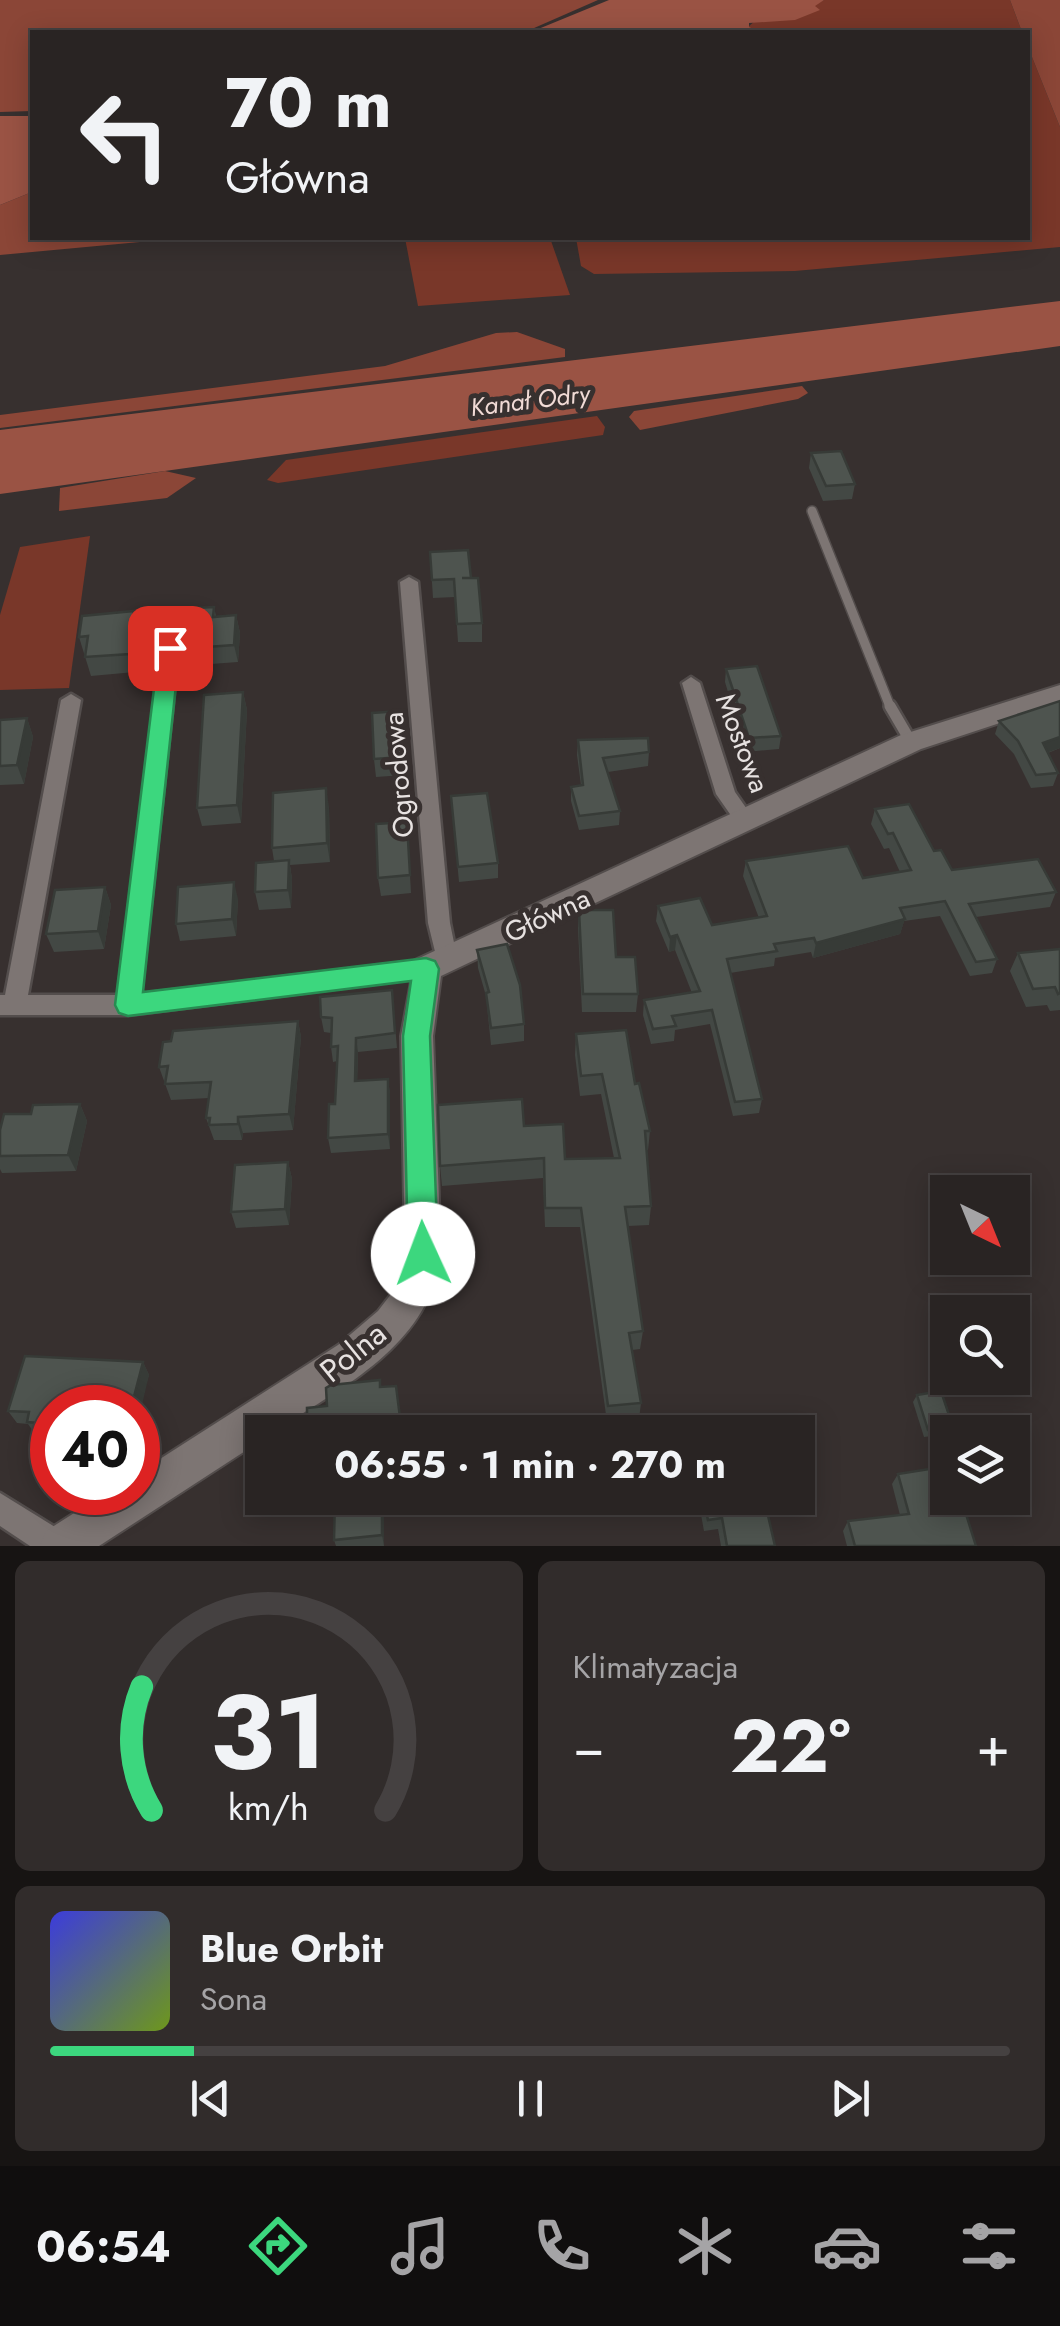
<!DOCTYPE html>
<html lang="pl">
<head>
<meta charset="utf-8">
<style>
  :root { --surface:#292423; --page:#312c2b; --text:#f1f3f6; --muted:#a5a4a6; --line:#454141; --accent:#3cd77e }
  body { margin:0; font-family:Jost,sans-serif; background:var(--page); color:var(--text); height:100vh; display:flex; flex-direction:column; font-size:38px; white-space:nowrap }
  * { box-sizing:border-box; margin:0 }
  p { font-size:32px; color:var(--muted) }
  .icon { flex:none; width:55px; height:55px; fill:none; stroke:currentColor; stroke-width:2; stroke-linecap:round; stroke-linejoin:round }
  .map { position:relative; height:1546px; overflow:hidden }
  .drawer { display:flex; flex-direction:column; gap:15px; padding:15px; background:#171413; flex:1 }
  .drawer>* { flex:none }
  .hud { position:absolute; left:30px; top:30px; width:1000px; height:210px; border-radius:0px; box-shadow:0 5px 25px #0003,0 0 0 2px var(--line); background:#292423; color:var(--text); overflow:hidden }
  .needle { width:65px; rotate:137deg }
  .controls { position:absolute; left:930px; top:1175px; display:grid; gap:20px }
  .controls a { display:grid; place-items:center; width:100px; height:100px; border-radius:0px; background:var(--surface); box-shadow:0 5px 25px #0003,0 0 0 2px var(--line); font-size:50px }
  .speed { position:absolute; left:30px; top:1385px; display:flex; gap:20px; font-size:50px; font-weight:700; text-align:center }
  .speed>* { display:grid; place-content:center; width:130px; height:130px; border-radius:50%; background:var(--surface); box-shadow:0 5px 25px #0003,0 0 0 2px var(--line); line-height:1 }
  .speed .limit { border:15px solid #d22; background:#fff; color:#111 }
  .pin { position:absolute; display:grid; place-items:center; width:85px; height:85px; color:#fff; margin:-42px; border-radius:20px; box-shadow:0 5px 15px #0006 }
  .me { position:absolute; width:110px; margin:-55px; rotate:358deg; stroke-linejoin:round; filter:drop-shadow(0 0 8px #0008) }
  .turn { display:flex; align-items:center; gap:35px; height:210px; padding:0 30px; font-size:45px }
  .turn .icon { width:130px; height:130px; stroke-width:2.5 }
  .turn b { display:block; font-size:70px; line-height:85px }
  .big { font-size:75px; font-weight:700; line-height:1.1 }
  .drawer .widget { flex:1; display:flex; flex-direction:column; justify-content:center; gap:15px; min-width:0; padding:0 35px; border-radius:15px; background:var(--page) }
  .drawer .dial { align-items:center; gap:0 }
  .dial svg { height:260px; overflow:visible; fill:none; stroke:var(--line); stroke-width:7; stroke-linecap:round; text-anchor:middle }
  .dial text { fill:var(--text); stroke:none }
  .song { display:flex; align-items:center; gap:30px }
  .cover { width:120px; height:120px; border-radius:15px; background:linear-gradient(135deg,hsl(240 70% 55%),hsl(80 70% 35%)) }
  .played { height:10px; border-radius:5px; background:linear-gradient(90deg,var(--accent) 15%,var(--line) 15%) }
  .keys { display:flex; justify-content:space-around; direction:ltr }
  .heat { display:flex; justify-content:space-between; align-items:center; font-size:55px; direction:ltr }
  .drawer .tiles { flex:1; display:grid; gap:15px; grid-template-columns:1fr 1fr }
  .widget:last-child { grid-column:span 2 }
  .trip { position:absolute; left:245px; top:1415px; width:570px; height:100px; border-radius:0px; background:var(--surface); box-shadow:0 5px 25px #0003,0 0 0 2px var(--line); font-weight:700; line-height:100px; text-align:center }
  .tabs { display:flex; height:160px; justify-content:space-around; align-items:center; background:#100e0e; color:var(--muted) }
  .tabs .icon { width:70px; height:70px }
  .tabs .on { color:var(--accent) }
  .tabs b { font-size:45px; color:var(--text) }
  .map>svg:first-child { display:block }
  .green { fill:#793729 }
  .forest { fill:#8b4637 }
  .water { fill:#9a5344 }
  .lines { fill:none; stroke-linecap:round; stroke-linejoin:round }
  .lane-far1-casing { stroke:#534d4c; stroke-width:12 }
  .lane-casing { stroke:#534d4c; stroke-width:16 }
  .street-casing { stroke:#534d4c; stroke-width:5 }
  .secondary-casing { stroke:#534d4c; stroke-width:4 }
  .lane-far1 { stroke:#7d7573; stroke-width:9 }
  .lane { stroke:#7d7573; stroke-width:11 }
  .street { fill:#7d7573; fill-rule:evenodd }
  .secondary { fill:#7d7573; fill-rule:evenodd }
  .wall { fill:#434844 }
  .shaded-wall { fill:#373b37 }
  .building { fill:#4e544f; stroke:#373b37; stroke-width:2.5 }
  .route { fill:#3cd77e; stroke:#278c52; stroke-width:2.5 }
  .labels { text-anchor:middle; stroke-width:10; stroke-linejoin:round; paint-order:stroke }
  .far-water-label { font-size:25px; font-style:italic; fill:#f1dbd6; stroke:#37302f }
  .street-label { font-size:28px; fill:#e7e2e1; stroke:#37302f }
  .near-street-label { font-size:32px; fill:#e7e2e1; stroke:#37302f }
</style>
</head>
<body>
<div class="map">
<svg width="1060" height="1546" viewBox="0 0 1060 1546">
  <rect width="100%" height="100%" fill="#37302f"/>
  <g class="green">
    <path d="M824,0H1010L1022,32H761L748,27L756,20L780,21Z"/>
    <path d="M1028,47L1060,127V247L795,271L594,274L581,266L576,238H1028Z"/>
    <path d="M405,238H550L570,295L418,306Z"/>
    <path d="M597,416L605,427L603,435L278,483L267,480L286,460Z"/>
    <path d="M90,536L69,688L0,690V615L20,547Z"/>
  </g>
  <g class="forest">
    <path d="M0,0H598L525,32H32V111L0,112Z"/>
    <path d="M1010,0H1060V127L1028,47V32H1022Z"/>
    <path d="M32,192V238H183L0,255V205Z"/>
    <path d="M517,332L565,349V357L0,428V415L385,366L496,333Z"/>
    <path d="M802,386L808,393L798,399L640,430L629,417L634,411Z"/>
    <path d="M165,471L196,478L167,498L59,511L60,488Z"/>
  </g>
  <g class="water">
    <path d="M609,0H824L815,6L820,10L795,20L749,23V27L761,32H531Z"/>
    <path d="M0,116H32V192L0,205Z"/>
    <path d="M1060,301V346L0,494V430Z"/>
  </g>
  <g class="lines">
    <g class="lane-far1-casing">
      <path id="lane-far1" d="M812,511L891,709"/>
    </g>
    <g class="lane-casing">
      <path id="lane" d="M890,706L911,742"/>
    </g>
    <g class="street-casing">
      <g id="street">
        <path d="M409,577L418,582L450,923L458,962L455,968L447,971L439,968L428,923L400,582Z"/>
        <path d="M170,642L179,648L141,994L426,960L434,962L437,969L434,976L128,1015H0V995H5L61,700L71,694L81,700L28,995H118L161,648Z"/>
        <path d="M691,677L700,683L735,792L756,822L753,827H739L716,794L682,683Z"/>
        <path d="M0,1493L68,1535L72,1546H30L0,1526Z"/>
      </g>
    </g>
    <g class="secondary-casing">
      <path id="secondary" d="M1060,685V703L921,749L441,976L433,1036L441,1254C430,1345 343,1387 273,1432H262V1440L99,1546H40L46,1531L107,1492H138V1473L338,1345L378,1311L398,1285L405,1254L401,1036L415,960L901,735Z"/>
    </g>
    <use href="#lane-far1" class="lane-far1"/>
    <use href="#lane" class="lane"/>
    <use href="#street" class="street"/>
    <use href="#secondary" class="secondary"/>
  </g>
  <g class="wall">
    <path d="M811,453L855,484L852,499L823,501L809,468Z"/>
    <path d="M430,552L471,578L482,623V642H458L455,597L433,598Z"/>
    <path d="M214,607L216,616L236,615L240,633L238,662L211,664L209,657H198L196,653L192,636Z"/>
    <path d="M134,611L139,630L135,672L91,676L79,637Z"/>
    <path d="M726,669L781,736L779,749L746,752L725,682Z"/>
    <path d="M243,692L247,710L241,823L202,826L197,808Z"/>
    <path d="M400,711L404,775L376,777L374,759Z"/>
    <path d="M27,718L33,737L24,784L0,785V720Z"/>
    <path d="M999,721L1060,748L1048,753L1058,773L1053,786L1031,788L1014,754L995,734Z"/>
    <path d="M578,740L649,752L648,766L608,772L620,811L619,825L579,830L571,801V787L581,785L577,755Z"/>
    <path d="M451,796L498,863V878L459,882Z"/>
    <path d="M329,807L330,862L290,865L292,879L291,908L259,910L255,892L274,861L272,848Z"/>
    <path d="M875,809L934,851L952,870L1056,892L1050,907L976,917L997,959L992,973L970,976L940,916L904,921L900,934L813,958L811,952L775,958L774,966L730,973L762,1099L759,1113L733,1116L710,1024L675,1030L674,1041L651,1044L643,1015L644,1000L692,993L675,950L669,952L656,921L658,906L712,925L759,918L743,876L746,861L863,878L900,872L889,848L884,849L871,824Z"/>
    <path d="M407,822L411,893L381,896L378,878Z"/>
    <path d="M105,887L111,905L104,949L54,952L46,934Z"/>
    <path d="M238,899L236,936L180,941L176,924Z"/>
    <path d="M579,910L616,957L638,994L636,1012H582L578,928Z"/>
    <path d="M1060,949V1010L1050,1011L1047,1005L1026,1007L1010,971L1018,953Z"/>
    <path d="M477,950L524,1024V1041L491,1045L486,996L478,968Z"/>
    <path d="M392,990L397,1048L358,1052L357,1081L388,1079L390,1094V1149L331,1153L328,1138L335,1104L337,1061L333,1062L331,1047V1033L324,1032L321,1017Z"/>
    <path d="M298,1021L301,1037L293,1130L243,1133L242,1140H214L206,1118L209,1098L171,1100L159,1067Z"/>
    <path d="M576,1034L635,1084L650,1131L648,1150H646L651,1206L649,1225L628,1226L643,1331L640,1349L632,1350L641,1403L639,1419L607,1422L580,1227H545L543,1178L442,1186L440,1166L524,1126L565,1159L614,1158L601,1094L580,1096L575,1055Z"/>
    <path d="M80,1104L87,1121L76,1171L2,1173L0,1169V1130Z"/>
    <path d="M288,1162L292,1179L289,1225L236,1228L231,1212Z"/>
    <path d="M143,1362L149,1375L138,1408H52V1435L35,1434L28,1424L17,1423L8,1411Z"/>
    <path d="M917,1395L953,1427L948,1434L924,1437L913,1402Z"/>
    <path d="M898,1474L976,1546H847L843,1531L848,1521L900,1515L892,1484Z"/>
    <path d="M384,1498V1546H336L334,1540Z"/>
    <path d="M698,1498H764L775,1546H721L718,1529L704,1531Z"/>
  </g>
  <g class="shaded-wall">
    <path d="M134,611L139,630L135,672L130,654Z"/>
    <path d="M236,615L240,633L238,662L234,645Z"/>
    <path d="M243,692L247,710L241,823L237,805Z"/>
    <path d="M27,718L33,737L24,784L17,765Z"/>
    <path d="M1060,737V748L1038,756L1043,743Z"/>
    <path d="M326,788L329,807L330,862L327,843Z"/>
    <path d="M289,860L292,879L291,908L288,890Z"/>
    <path d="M234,882L238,899L236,936L232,919Z"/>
    <path d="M105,887L111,905L104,949L98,931Z"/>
    <path d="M905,919L900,934L813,958L816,943Z"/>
    <path d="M677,935L675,950L669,952L670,937Z"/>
    <path d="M298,1021L301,1037L293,1130L289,1114Z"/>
    <path d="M356,1038L358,1052L357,1096L355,1081Z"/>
    <path d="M388,1079L390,1094V1149L388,1134Z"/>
    <path d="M80,1104L87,1121L76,1171L68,1155Z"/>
    <path d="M238,1117L243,1133L242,1140L238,1124Z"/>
    <path d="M288,1162L292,1179L289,1225L285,1209Z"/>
    <path d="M143,1362L149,1375L138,1422V1408H131Z"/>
    <path d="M382,1498H384V1546L382,1535Z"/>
  </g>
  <g class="building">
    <path d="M841,451L855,484L826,486L811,453Z"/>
    <path d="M468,550L471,578H462H478L482,623L457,624L454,579L432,580L430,552Z"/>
    <path d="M214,607L213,617L236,615L234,645L207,647V639L194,640L192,636L194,608Z"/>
    <path d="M134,611L130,654L85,657L88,636L79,637L82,616Z"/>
    <path d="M757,666L781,736L749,738L726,669Z"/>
    <path d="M243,692L237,805L197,808L204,695Z"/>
    <path d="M1060,701V737L1043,743L1058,773L1036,775L1018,741L999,721Z"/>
    <path d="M400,711L402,757L374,759L372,713Z"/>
    <path d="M27,718L17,765L0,766V720Z"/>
    <path d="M648,738L649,752L603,758L620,811L579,816L571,787L583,785L578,740Z"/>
    <path d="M326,788L327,843L272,848L273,793Z"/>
    <path d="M487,793L498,863L458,867L451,796Z"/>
    <path d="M909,804L934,851L941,850L952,870L1038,859L1056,892L969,904L997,959L976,962L945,901L900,908L905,919L816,943L814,938L774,944L777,951L727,959L762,1099L735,1102L712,1010L672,1016L676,1026L653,1029L644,1000L700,991L677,935L670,937L658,906L700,898L712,925L767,916L746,861L848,846L863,878L911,870L893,833L888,834L875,809Z"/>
    <path d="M407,822L410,875L378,878L376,824Z"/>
    <path d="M289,860L288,890L255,892L256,863Z"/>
    <path d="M234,882L232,919L176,924L178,887Z"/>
    <path d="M105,887L98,931L46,934L55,890Z"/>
    <path d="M579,910H613L616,957H635L638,994H583Z"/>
    <path d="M507,944L520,985L524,1024L491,1028L486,993L489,992L477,950Z"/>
    <path d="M1060,949V993L1058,994L1055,987L1033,989L1018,953Z"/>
    <path d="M392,990L395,1033L356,1038L355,1081L388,1079V1134L328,1138L329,1104H335L338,1046L331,1047L332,1018L321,1017L320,997Z"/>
    <path d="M298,1021L289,1114L238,1117V1124L209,1125L210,1118H206L211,1082L165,1084L168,1066L159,1067L163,1042L171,1041L173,1031Z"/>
    <path d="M626,1030L635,1084L639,1083L650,1131H645L651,1206L625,1207L643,1331L629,1333L641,1403L608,1406L581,1208H545L544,1158L440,1166L438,1105L522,1099L524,1126L563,1124L565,1159L620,1158L602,1074L581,1076L576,1034Z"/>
    <path d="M80,1104L68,1155L0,1156V1130L4,1114H31L33,1105Z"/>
    <path d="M288,1162L285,1209L231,1212L235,1165Z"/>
    <path d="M25,1356L143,1362L131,1408H52V1424L27,1422L29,1412L8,1411Z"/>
    <path d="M380,1380V1387L396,1386L401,1425L398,1432H307V1408L327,1406L326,1388L331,1385Z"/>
    <path d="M941,1391L953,1427L928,1430L917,1395Z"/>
    <path d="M948,1466V1498H961L976,1546H855L848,1521L909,1514L898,1474Z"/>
    <path d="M335,1498H382V1535L334,1540Z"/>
    <path d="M703,1498H764L775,1546H727L722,1518L708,1520Z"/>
  </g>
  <path class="route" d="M170,641L180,648L143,992L426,958L435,961L439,969L430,1036L438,1254L434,1264L423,1268L413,1264L408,1254L403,1036L411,981L128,1016L119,1013L115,1005L159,648Z"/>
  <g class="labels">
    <g class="far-water-label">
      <text transform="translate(530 400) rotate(-7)" y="9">Kanał Odry</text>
    </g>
    <g class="street-label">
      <text transform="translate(743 743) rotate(69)" y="10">Mostowa</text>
      <text transform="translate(398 775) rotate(-95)" y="10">Ogrodowa</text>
      <text transform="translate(547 915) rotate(-25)" y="10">Główna</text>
    </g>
    <g class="near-street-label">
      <text transform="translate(353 1352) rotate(-39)" y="11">Polna</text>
    </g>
  </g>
</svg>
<div class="controls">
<a><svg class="needle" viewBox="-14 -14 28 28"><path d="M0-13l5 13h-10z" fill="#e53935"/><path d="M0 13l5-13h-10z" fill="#a5a4a6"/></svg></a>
<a><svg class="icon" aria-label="search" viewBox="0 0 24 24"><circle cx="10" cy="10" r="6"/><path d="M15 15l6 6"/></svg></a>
<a><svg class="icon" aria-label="layers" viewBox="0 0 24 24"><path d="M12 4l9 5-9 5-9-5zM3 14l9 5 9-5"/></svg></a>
</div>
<div class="speed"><div class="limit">40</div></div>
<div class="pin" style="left:170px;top:648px;background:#d93025"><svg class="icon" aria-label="arrive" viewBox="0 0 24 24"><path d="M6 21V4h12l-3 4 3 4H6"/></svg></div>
<svg class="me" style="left:423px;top:1254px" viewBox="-20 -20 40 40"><circle r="19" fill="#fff"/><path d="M0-13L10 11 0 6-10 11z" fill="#3cd77e"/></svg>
<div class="trip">06:55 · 1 min · 270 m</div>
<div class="hud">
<div class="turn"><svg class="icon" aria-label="left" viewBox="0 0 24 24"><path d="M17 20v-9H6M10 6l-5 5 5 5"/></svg><div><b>70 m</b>Główna</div></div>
</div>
</div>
<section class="drawer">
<div class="tiles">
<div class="widget dial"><svg viewBox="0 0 100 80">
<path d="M14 69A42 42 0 1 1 86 69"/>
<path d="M14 69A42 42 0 0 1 11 31" stroke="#3cd77e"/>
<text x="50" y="56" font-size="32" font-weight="700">31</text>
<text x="50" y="72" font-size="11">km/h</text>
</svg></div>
<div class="widget"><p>Klimatyzacja</p>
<div class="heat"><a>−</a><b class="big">22°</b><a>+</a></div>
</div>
<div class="widget">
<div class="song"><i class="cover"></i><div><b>Blue Orbit</b><p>Sona</p></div></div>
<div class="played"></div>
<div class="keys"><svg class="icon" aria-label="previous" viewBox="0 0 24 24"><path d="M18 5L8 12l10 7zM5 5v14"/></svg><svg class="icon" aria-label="pause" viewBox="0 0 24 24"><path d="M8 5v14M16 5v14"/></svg><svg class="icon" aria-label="next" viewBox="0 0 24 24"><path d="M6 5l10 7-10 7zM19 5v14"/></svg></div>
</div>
</div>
</section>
<nav class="tabs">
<b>06:54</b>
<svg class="icon on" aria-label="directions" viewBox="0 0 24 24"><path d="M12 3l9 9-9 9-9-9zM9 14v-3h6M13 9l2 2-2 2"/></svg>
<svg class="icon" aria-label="music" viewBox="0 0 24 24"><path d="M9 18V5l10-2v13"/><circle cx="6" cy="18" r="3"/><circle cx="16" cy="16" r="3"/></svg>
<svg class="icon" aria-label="phone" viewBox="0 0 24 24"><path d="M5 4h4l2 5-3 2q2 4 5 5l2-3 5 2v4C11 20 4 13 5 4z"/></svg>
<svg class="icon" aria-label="climate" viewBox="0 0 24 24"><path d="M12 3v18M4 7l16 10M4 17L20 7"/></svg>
<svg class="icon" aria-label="car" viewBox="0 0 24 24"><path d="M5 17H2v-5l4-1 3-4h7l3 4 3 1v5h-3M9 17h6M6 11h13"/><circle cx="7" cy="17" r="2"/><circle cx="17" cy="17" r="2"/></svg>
<svg class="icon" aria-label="filters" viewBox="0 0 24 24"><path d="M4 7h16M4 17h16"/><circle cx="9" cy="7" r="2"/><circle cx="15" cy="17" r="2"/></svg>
</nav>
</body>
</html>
